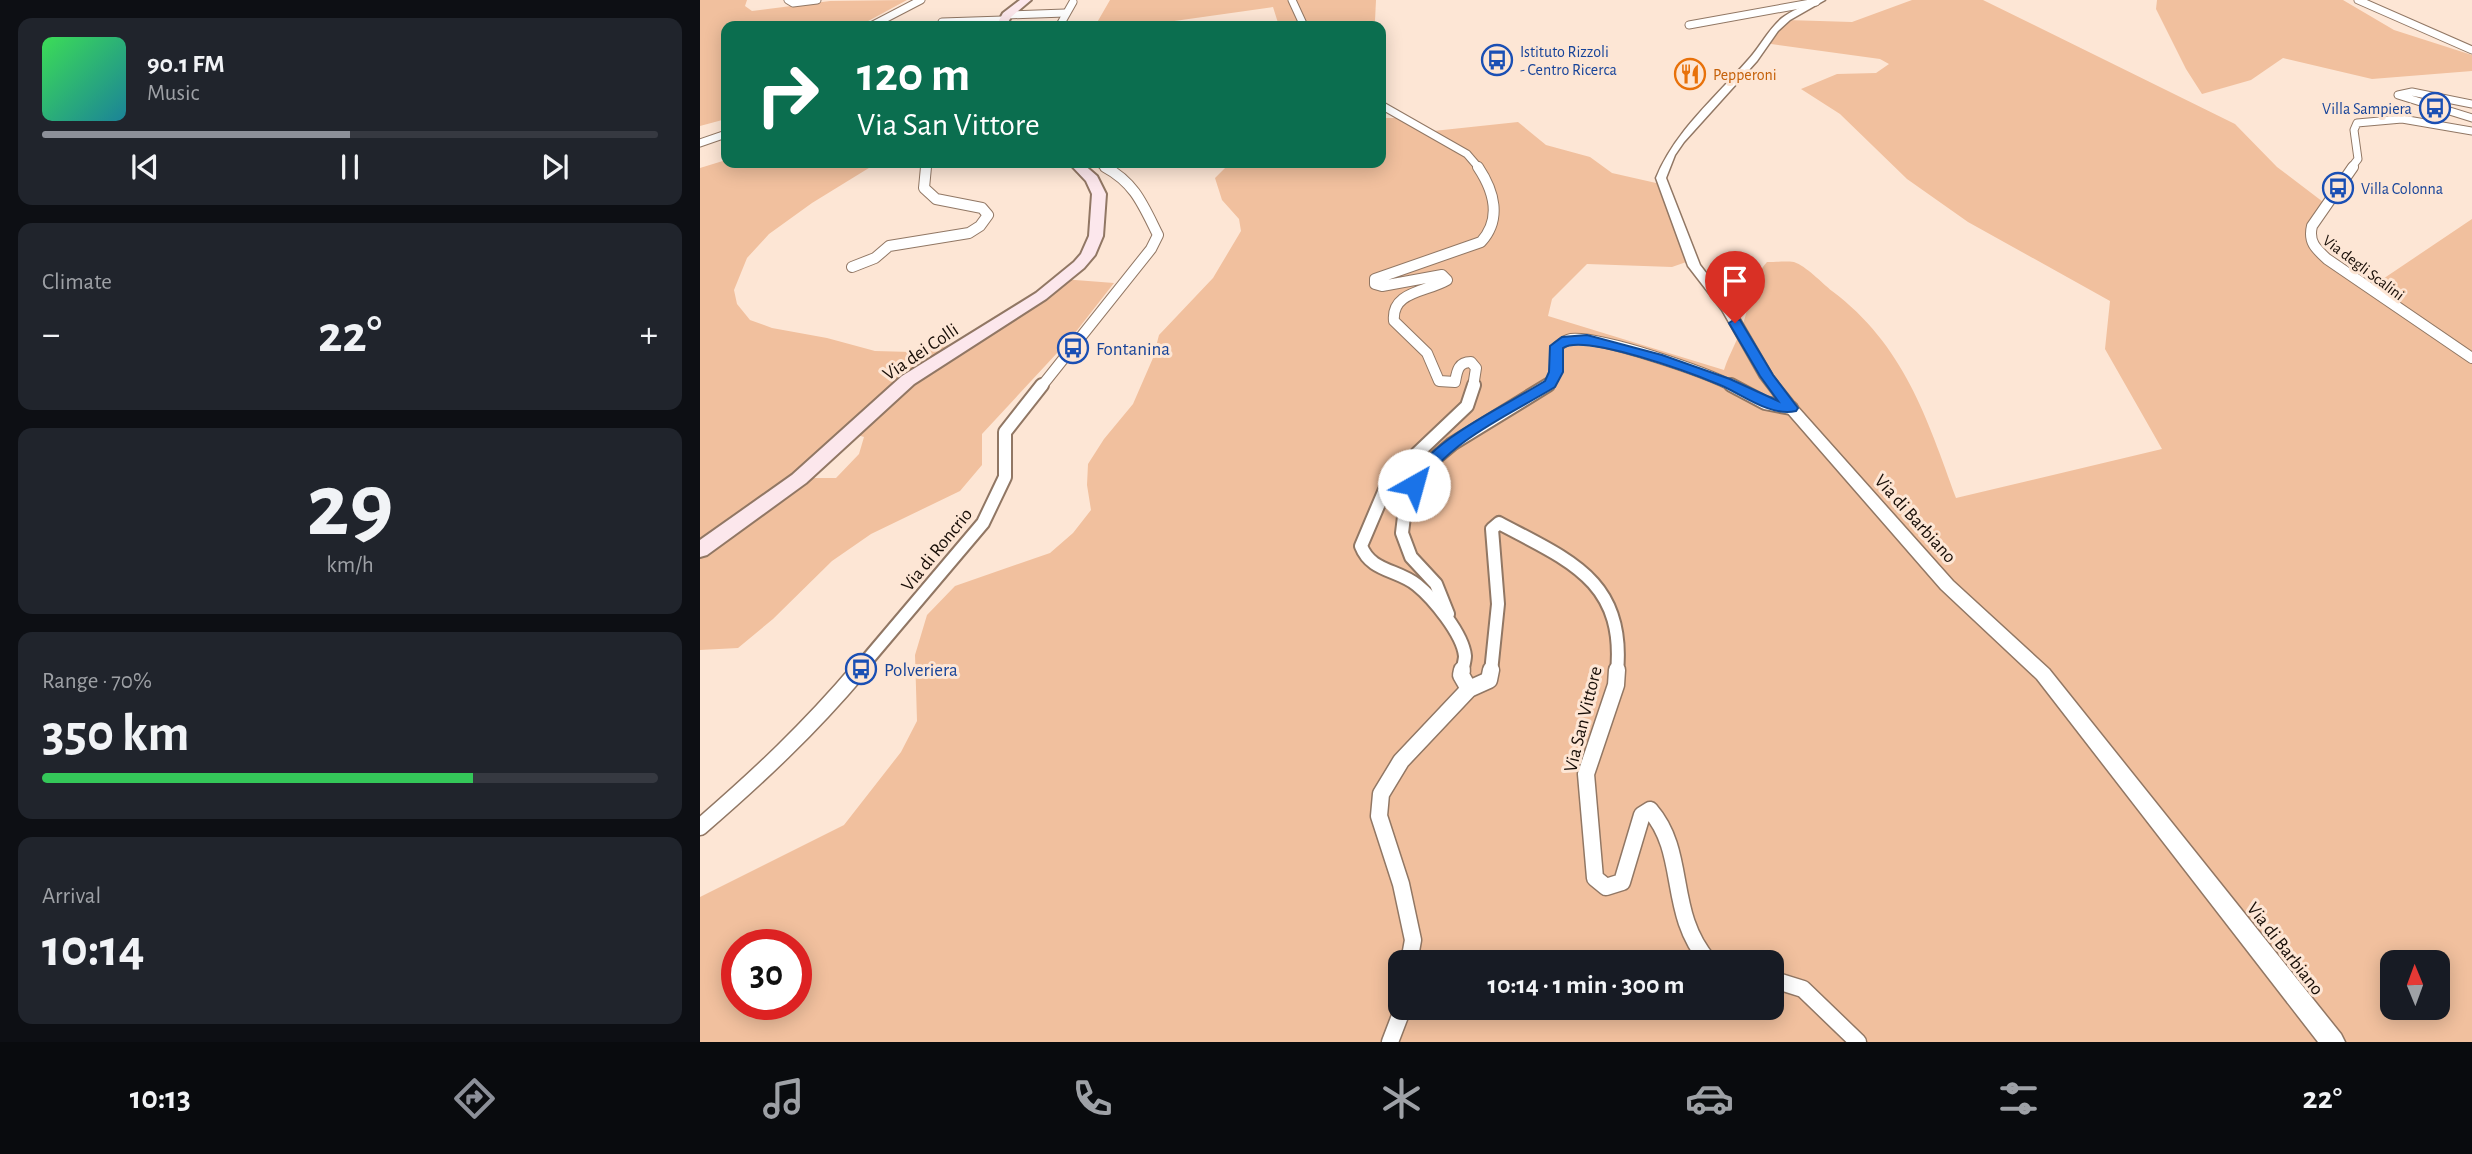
<!DOCTYPE html>
<html lang="en">
<head>
<meta charset="utf-8">
<style>
  :root { --surface:#171b24; --page:#20242c; --text:#f1f3f6; --muted:#9ea1a6; --line:#363941; --accent:#8c9099 }
  body { margin:0; font-family:"Alegreya Sans",sans-serif; background:var(--page); color:var(--text); height:100vh; display:flex; flex-direction:column; font-size:26px; white-space:nowrap }
  * { box-sizing:border-box; margin:0 }
  p { font-size:23px; color:var(--muted) }
  .icon { flex:none; width:38px; height:38px; fill:none; stroke:currentColor; stroke-width:2; stroke-linecap:round; stroke-linejoin:round }
  .map { position:relative; flex:1; overflow:hidden }
  .panel { display:flex; flex-direction:column; gap:18px; padding:18px; background:#0d0f14; width:700px }
  .panel>* { flex:none }
  .guide { position:absolute; left:21px; top:21px; width:665px; height:147px; border-radius:14px; box-shadow:0 4px 18px #0003; background:#0b6e4f; color:#fff; overflow:hidden }
  .needle { width:46px; rotate:359deg }
  .fabs { position:absolute; left:1680px; top:950px; display:grid; gap:14px }
  .fabs a { display:grid; place-items:center; width:70px; height:70px; border-radius:14px; background:var(--surface); box-shadow:0 4px 18px #0003; font-size:35px }
  .speed { position:absolute; left:21px; top:929px; display:flex; gap:14px; font-size:35px; font-weight:700; text-align:center }
  .speed>* { display:grid; place-content:center; width:91px; height:91px; border-radius:50%; background:var(--surface); box-shadow:0 4px 18px #0003; line-height:1 }
  .speed .limit { border:10px solid #d22; background:#fff; color:#111 }
  .pin { position:absolute; display:grid; place-items:center; width:60px; height:60px; color:#fff; margin:-72px -30px; border-radius:50% 50% 50% 0; rotate:-45deg; box-shadow:0 0 7px #0007 }
  .pin .icon { rotate:45deg }
  .me { position:absolute; width:77px; margin:-38px; rotate:38deg; stroke-linejoin:round; filter:drop-shadow(0 0 5px #0008) }
  .turn { display:flex; align-items:center; gap:24px; height:147px; padding:0 21px; font-size:32px }
  .turn .icon { width:91px; height:91px; stroke-width:2.5 }
  .turn b { display:block; font-size:49px; line-height:60px }
  .big { font-size:52px; font-weight:700; line-height:1.1 }
  .panel .card { flex:1; display:flex; flex-direction:column; justify-content:center; gap:10px; min-width:0; padding:0 24px; border-radius:14px; background:var(--page) }
  .panel .dial { align-items:center; gap:0 }
  .dial b { font-size:91px; line-height:1 }
  .song { display:flex; align-items:center; gap:21px }
  .cover { width:84px; height:84px; border-radius:10px; background:linear-gradient(135deg,hsl(130 70% 55%),hsl(190 70% 35%)) }
  .played { height:7px; border-radius:4px; background:linear-gradient(90deg,var(--accent) 50%,var(--line) 50%) }
  .keys { display:flex; justify-content:space-around; direction:ltr }
  .heat { display:flex; justify-content:space-between; align-items:center; font-size:38px; direction:ltr }
  .charge { height:10px; border-radius:5px; background:linear-gradient(90deg,#34c759 70%,var(--line) 0) }
  .trip { position:absolute; left:688px; top:950px; width:396px; height:70px; border-radius:14px; background:var(--surface); box-shadow:0 4px 18px #0003; font-weight:700; line-height:70px; text-align:center }
  .dock { display:flex; height:112px; justify-content:space-around; align-items:center; background:#090b0e; color:var(--muted) }
  .dock .icon { width:49px; height:49px }
  .dock .selected { color:var(--accent) }
  .dock b { font-size:32px; color:var(--text) }
  main { display:flex; flex:1; min-height:0 }
  .map>svg:first-child { display:block }
  .green { fill:#f1c09e; fill-rule:evenodd }
  .lines { fill:none; stroke-linecap:round; stroke-linejoin:round }
  .minor-far3-casing { stroke:#917764; stroke-width:9 }
  .minor-far2-casing { stroke:#917764; stroke-width:12 }
  .minor-far1-casing { stroke:#917764; stroke-width:16 }
  .minor-casing { stroke:#917764; stroke-width:19 }
  .tertiary-casing { stroke:#917764; stroke-width:3 }
  .secondary-casing { stroke:#917764; stroke-width:4 }
  .minor-far3 { stroke:#fff; stroke-width:7 }
  .minor-far2 { stroke:#fff; stroke-width:10 }
  .minor-far1 { stroke:#fff; stroke-width:12 }
  .minor { stroke:#fff; stroke-width:16 }
  .tertiary { fill:#fff; fill-rule:evenodd }
  .secondary { fill:#fce7ec; fill-rule:evenodd }
  .route { fill:#1a73e8; stroke:#114b97; stroke-width:2 }
  .labels { text-anchor:middle; stroke-width:6; stroke-linejoin:round; paint-order:stroke }
  .far-transit-label { font-size:16px; fill:#164399; stroke:#fde6d5; text-anchor:start }
  .far-food-label { font-size:16px; fill:#c56008; stroke:#fde6d5; text-anchor:start }
  .far-street-label { font-size:16px; fill:#180e07; stroke:#fde6d5 }
  .transit-label { font-size:19px; fill:#164399; stroke:#fde6d5; text-anchor:start }
  .street-label { font-size:19px; fill:#180e07; stroke:#fde6d5 }
</style>
</head>
<body>
<main>
<section class="panel">
<div class="card">
<div class="song"><i class="cover"></i><div><b>90.1 FM</b><p>Music</p></div></div>
<div class="played"></div>
<div class="keys"><svg class="icon" aria-label="previous" viewBox="0 0 24 24"><path d="M18 5L8 12l10 7zM5 5v14"/></svg><svg class="icon" aria-label="pause" viewBox="0 0 24 24"><path d="M8 5v14M16 5v14"/></svg><svg class="icon" aria-label="next" viewBox="0 0 24 24"><path d="M6 5l10 7-10 7zM19 5v14"/></svg></div>
</div>
<div class="card"><p>Climate</p>
<div class="heat"><a>−</a><b class="big">22°</b><a>+</a></div>
</div>
<div class="card dial"><b>29</b><p>km/h</p></div>
<div class="card"><p>Range · 70%</p><b class="big">350 km</b><div class="charge"></div></div>
<div class="card"><p>Arrival</p><b class="big">10:14</b></div>
</section>
<div class="map">
<svg width="1772" height="1042" viewBox="0 0 1772 1042">
  <rect width="100%" height="100%" fill="#fde6d5"/>
  <g class="green">
    <path d="M0,0H47L45,6L52,11L130,1L207,0L159,26H26V119L0,126Z"/>
    <path d="M410,0H676L675,21L665,26H579L573,7L439,26H395Z"/>
    <path d="M1212,0H1283L1535,124L1577,167L1627,205L1607,236L1668,289L1772,219V1042H0V897L144,825L201,752L217,721L215,655L227,615L255,586L350,553L373,533L391,510L387,485L388,464L404,439L433,404L453,358L459,335L513,278L541,231L539,219L522,200L515,178L530,163H681V118H699L724,132L818,122L846,145L890,157L912,173L965,185L992,260L972,267L887,264L852,299L848,316L1024,370C1029,354 1038,340 1043,324C1051,301 1050,281 1067,262C1075,262 1086,261 1094,262C1106,266 1122,283 1132,291C1204,345 1227,418 1256,498L1462,449L1405,349L1410,301L1268,222L1207,179L1140,114L1101,89L1137,74L1176,73L1189,64L1180,59L1064,43L1087,20L1152,22ZM37,945H96V1004H37ZM700,962H1071V1008H700ZM1692,962H1738V1008H1692Z"/>
    <path d="M1457,0H1643L1694,30L1772,55V71L1672,79L1583,58L1551,80L1502,94L1486,69L1456,9Z"/>
    <path d="M26,160V163H177L112,203L69,234L47,258L34,290L37,304L50,320L72,328L127,338L175,351L212,352L264,342L362,279L414,283L371,338L282,434V465L260,491L171,534L132,561L73,619L38,648L0,650V168ZM154,434L164,437L159,454L136,478H106Z"/>
  </g>
  <g class="lines">
    <g class="minor-far3-casing">
      <g id="minor-far3">
        <path d="M88,0L93,3L117,0"/>
        <path d="M592,0L604,26"/>
        <path d="M1658,0L1772,50"/>
        <path d="M307,15L365,13"/>
        <path d="M242,22L303,20"/>
        <path d="M360,25L373,2"/>
        <path d="M989,25L1116,2"/>
        <path d="M171,26L221,0"/>
        <path d="M1772,104L1712,92L1698,95L1772,118"/>
        <path d="M681,105L767,154L779,168"/>
        <path d="M0,143L26,134"/>
        <path d="M398,163L408,168"/>
        <path d="M226,168V163"/>
        <path d="M1651,168L1658,159L1654,130L1657,123L1702,119L1772,131"/>
      </g>
    </g>
    <g class="minor-far2-casing">
      <g id="minor-far2">
        <path d="M1653,167L1612,226C1608,242 1616,249 1627,259L1772,358"/>
        <path d="M152,267L175,258L189,246L269,233L280,226L288,215L282,208L236,199L224,188L226,167"/>
        <path d="M341,387L451,249L458,235C443,205 435,183 405,167"/>
        <path d="M773,387L776,368L771,362C758,362 757,371 755,382L739,381L727,353L694,321C691,291 727,292 747,280L742,275L682,286L675,284V279L781,242C802,219 794,191 778,167"/>
        <path d="M845,387C859,378 856,362 857,347C862,343 865,340 871,339C901,336 1006,372 1034,387"/>
      </g>
    </g>
    <g class="minor-far1-casing">
      <g id="minor-far1">
        <path d="M1031,385L1065,403L1091,408"/>
        <path d="M748,614L736,584L711,557L702,533L706,500L721,470L752,444L848,385"/>
        <path d="M157,672L283,523L305,477V432L342,385"/>
        <path d="M762,672C763,667 765,660 765,656C763,634 733,598 717,585C697,569 671,572 661,546L689,480L767,406L774,385"/>
        <path d="M791,672L798,604L792,529L799,523C868,560 926,580 917,672"/>
      </g>
    </g>
    <g class="minor-casing">
      <g id="minor">
        <path d="M762,670L761,675L769,689"/>
        <path d="M917,670L916,685L886,774L895,878L906,887L922,882L942,815L950,810C988,854 966,912 1009,962"/>
        <path d="M0,827C59,776 109,729 159,670"/>
        <path d="M709,962L713,940L701,884L679,816L681,794L701,761L769,689L789,680L791,670"/>
        <path d="M1071,979L1103,989L1158,1042"/>
        <path d="M690,1042L703,1008"/>
      </g>
    </g>
    <g class="tertiary-casing">
      <path id="tertiary" d="M1115,0H1125L1090,20L1078,31L1057,61L984,142L975,155L966,178L1000,265L1034,309L1073,376L1096,405L1253,581L1349,669L1641,1034L1645,1042H1618L1337,679L1241,589L1086,411L1060,377L1022,310L988,266L956,178C975,131 1015,98 1048,60C1060,47 1068,30 1082,18C1091,11 1104,6 1115,0Z"/>
    </g>
    <g class="secondary-casing">
      <g id="secondary">
        <path d="M320,0H331L311,17L306,26H296L303,13Z"/>
        <path d="M369,163H382L397,176L406,194L403,236L395,255L384,268L346,299L214,384L106,483L7,555L0,557V540L92,475L202,376L336,293L374,262L381,254L389,236L392,194L386,181Z"/>
      </g>
    </g>
    <use href="#minor-far3" class="minor-far3"/>
    <use href="#minor-far2" class="minor-far2"/>
    <use href="#minor-far1" class="minor-far1"/>
    <use href="#minor" class="minor"/>
    <use href="#tertiary" class="tertiary"/>
    <use href="#secondary" class="secondary"/>
  </g>
  <path class="route" d="M1035,319L1040,320L1073,375L1098,408L1096,411C1070,417 1042,394 1020,385C994,374 884,333 863,348V372L855,387C809,415 748,441 719,489H708L706,485C731,438 800,409 845,381L849,372L850,346L862,337L887,335L962,355L1030,379L1078,401L1060,376L1029,323Z"/>
  <defs>
    <g id="bus-ring" transform="scale(1.575)"><circle r="9.5" fill="#fde6d5" stroke="#1a4fb4" stroke-width="1.5"/><path d="M-5-6H5V4H4V6H2V4H-2V6H-4V4H-5ZM-3.5-4V0h7V-4ZM-3.5 1.2v1.5H-2V1.2ZM2 1.2v1.5H3.5V1.2Z" fill="#1a4fb4"/></g>
    <g id="restaurant-ring" transform="scale(1.575)"><circle r="9.5" fill="#fde6d5" stroke="#e8710a" stroke-width="1.5"/><path d="M-5-6h1v4h1v-4h1v4h1v-4h1v5L-1.5 .5V6h-2V.5L-5-1ZM5-6V6H3V1.5H1.5Q1.5-4 5-6Z" fill="#e8710a"/></g>
  </defs>
  <g fill-rule="evenodd">
    <use href="#bus-ring" x="797" y="60"/>
    <use href="#restaurant-ring" x="990" y="74"/>
    <use href="#bus-ring" x="1735" y="108"/>
    <use href="#bus-ring" x="1638" y="188"/>
    <use href="#bus-ring" x="373" y="348"/>
    <use href="#bus-ring" x="161" y="669"/>
  </g>
  <g class="labels">
    <g class="far-transit-label">
      <text x="820" y="57">Istituto Rizzoli<tspan x="820" dy="18">- Centro Ricerca</tspan></text>
      <text x="1712" y="114" text-anchor="end">Villa Sampiera</text>
      <text x="1661" y="194">Villa Colonna</text>
    </g>
    <g class="far-food-label">
      <text x="1013" y="80">Pepperoni</text>
    </g>
    <g class="far-street-label">
      <text transform="translate(1664 267) rotate(37)" y="6">Via degli Scalini</text>
    </g>
    <g class="transit-label">
      <text x="396" y="355">Fontanina</text>
      <text x="184" y="676">Polveriera</text>
    </g>
    <g class="street-label">
      <text transform="translate(220 351) rotate(-34)" y="7">Via dei Colli</text>
      <text transform="translate(1216 518) rotate(48)" y="7">Via di Barbiano</text>
      <text transform="translate(236 549) rotate(-51)" y="7">Via di Roncrio</text>
      <text transform="translate(882 719) rotate(-76)" y="7">Via San Vittore</text>
      <text transform="translate(1586 948) rotate(52)" y="7">Via di Barbiano</text>
    </g>
  </g>
</svg>
<div class="fabs">
<a><svg class="needle" viewBox="-14 -14 28 28"><path d="M0-13l5 13h-10z" fill="#e53935"/><path d="M0 13l5-13h-10z" fill="#9ea1a6"/></svg></a>
</div>
<div class="speed"><div class="limit">30</div></div>
<div class="pin" style="left:1035px;top:323px;background:#d93025"><svg class="icon" aria-label="arrive" viewBox="0 0 24 24"><path d="M6 21V4h12l-3 4 3 4H6"/></svg></div>
<svg class="me" style="left:714px;top:485px" viewBox="-20 -20 40 40"><circle r="19" fill="#fff"/><path d="M0-13L10 11 0 6-10 11z" fill="#1a73e8"/></svg>
<div class="trip">10:14 · 1 min · 300 m</div>
<div class="guide">
<div class="turn"><svg class="icon" aria-label="right" viewBox="0 0 24 24"><path d="M7 20v-9h11M14 6l5 5-5 5"/></svg><div><b>120 m</b>Via San Vittore</div></div>
</div>
</div>
</main>
<nav class="dock">
<b>10:13</b>
<svg class="icon selected" aria-label="directions" viewBox="0 0 24 24"><path d="M12 3l9 9-9 9-9-9zM9 14v-3h6M13 9l2 2-2 2"/></svg>
<svg class="icon" aria-label="music" viewBox="0 0 24 24"><path d="M9 18V5l10-2v13"/><circle cx="6" cy="18" r="3"/><circle cx="16" cy="16" r="3"/></svg>
<svg class="icon" aria-label="phone" viewBox="0 0 24 24"><path d="M5 4h4l2 5-3 2q2 4 5 5l2-3 5 2v4C11 20 4 13 5 4z"/></svg>
<svg class="icon" aria-label="climate" viewBox="0 0 24 24"><path d="M12 3v18M4 7l16 10M4 17L20 7"/></svg>
<svg class="icon" aria-label="car" viewBox="0 0 24 24"><path d="M5 17H2v-5l4-1 3-4h7l3 4 3 1v5h-3M9 17h6M6 11h13"/><circle cx="7" cy="17" r="2"/><circle cx="17" cy="17" r="2"/></svg>
<svg class="icon" aria-label="filters" viewBox="0 0 24 24"><path d="M4 7h16M4 17h16"/><circle cx="9" cy="7" r="2"/><circle cx="15" cy="17" r="2"/></svg>
<b>22°</b>
</nav>
</body>
</html>
